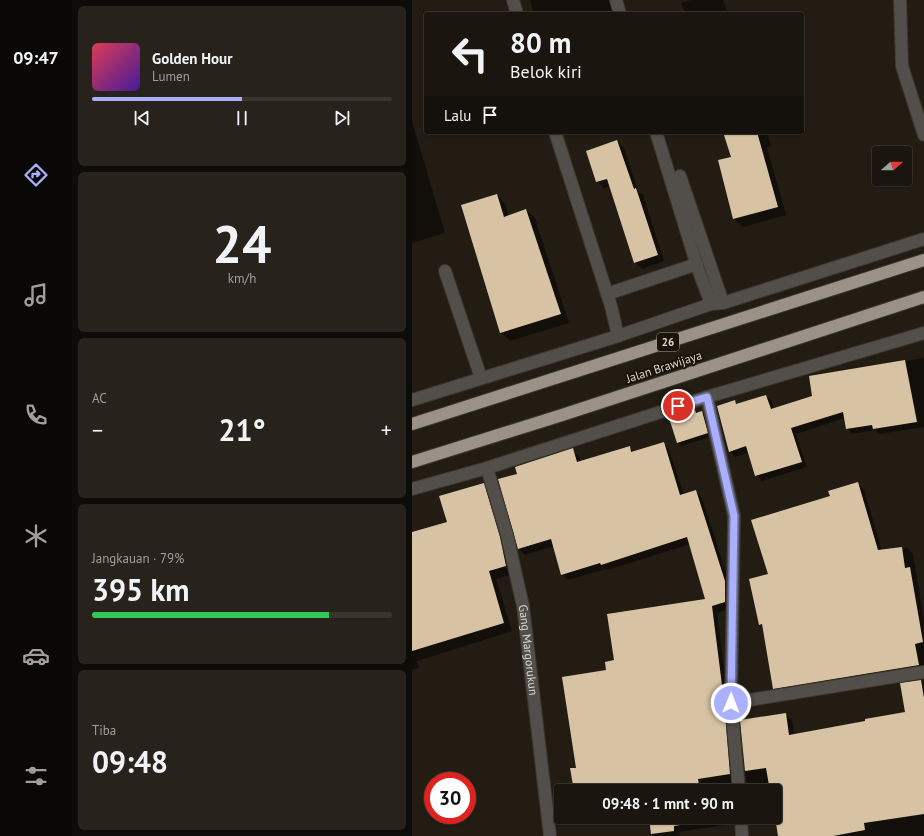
<!DOCTYPE html>
<html lang="id">
<head>
<meta charset="utf-8">
<style>
  :root { --surface:#1a150e; --page:#27221c; --text:#f1f3f6; --muted:#9f9f9e; --line:#38342e; --accent:#aab0fb }
  body { margin:0; font-family:"PT Sans",sans-serif; background:var(--page); color:var(--text); height:100vh; display:flex; flex-direction:column; font-size:15px; white-space:nowrap }
  * { box-sizing:border-box; margin:0 }
  p { font-size:13px; color:var(--muted) }
  .icon { flex:none; width:22px; height:22px; fill:none; stroke:currentColor; stroke-width:2; stroke-linecap:round; stroke-linejoin:round }
  .map { position:relative; flex:1; overflow:hidden }
  .side { display:flex; flex-direction:column; gap:6px; padding:6px; background:#0e0c08; width:340px }
  .side>* { flex:none }
  .guide { position:absolute; left:12px; top:12px; width:380px; height:122px; border-radius:4px; box-shadow:0 1px 3px #0004,0 0 0 1px var(--line); background:#1a150e; color:var(--text); overflow:hidden }
  .needle { width:26px; rotate:69deg }
  .fabs { position:absolute; left:460px; top:146px; display:grid; gap:8px }
  .fabs a { display:grid; place-items:center; width:40px; height:40px; border-radius:4px; background:var(--surface); box-shadow:0 1px 3px #0004,0 0 0 1px var(--line); font-size:20px }
  .speed { position:absolute; left:12px; top:772px; display:flex; gap:8px; font-size:20px; font-weight:700; text-align:center }
  .speed>* { display:grid; place-content:center; width:52px; height:52px; border-radius:50%; background:var(--surface); box-shadow:0 1px 3px #0004,0 0 0 1px var(--line); line-height:1 }
  .speed .limit { border:6px solid #d22; background:#fff; color:#111 }
  .pin { position:absolute; display:grid; place-items:center; width:34px; height:34px; color:#fff; margin:-17px; border:2px solid #fff; border-radius:50%; box-shadow:0 1px 4px #0007 }
  .me { position:absolute; width:44px; margin:-22px; rotate:1deg; stroke-linejoin:round; filter:drop-shadow(0 0 3px #0008) }
  .turn { display:flex; align-items:center; gap:14px; height:84px; padding:0 20px; font-size:18px }
  .turn .icon { width:52px; height:52px; stroke-width:2.5 }
  .turn b { display:block; font-size:28px; line-height:34px }
  .then { display:flex; align-items:center; height:38px; padding:0 20px; background:#0003; gap:8px; font-size:15px }
  .big { font-size:30px; font-weight:600; line-height:1.1 }
  .side .card { flex:1; display:flex; flex-direction:column; justify-content:center; gap:6px; min-width:0; padding:0 14px; border-radius:6px; background:var(--page) }
  .side .dial { align-items:center; gap:0 }
  .dial b { font-size:52px; line-height:1 }
  .song { display:flex; align-items:center; gap:12px }
  .cover { width:48px; height:48px; border-radius:6px; background:linear-gradient(135deg,hsl(350 70% 55%),hsl(260 70% 35%)) }
  .played { height:4px; border-radius:2px; background:linear-gradient(90deg,var(--accent) 50%,var(--line) 50%) }
  .keys { display:flex; justify-content:space-around; direction:ltr }
  .heat { display:flex; justify-content:space-between; align-items:center; font-size:22px; direction:ltr }
  .charge { height:6px; border-radius:3px; background:linear-gradient(90deg,#34c759 79%,var(--line) 0) }
  .trip { position:absolute; left:142px; top:784px; width:228px; height:40px; border-radius:4px; background:var(--surface); box-shadow:0 1px 3px #0004,0 0 0 1px var(--line); font-weight:600; line-height:40px; text-align:center }
  main { display:flex; flex:1; min-height:0 }
  .tab-bar { display:flex; flex-direction:column; width:72px; justify-content:space-around; align-items:center; background:#0a0806; color:var(--muted) }
  .tab-bar .icon { width:28px; height:28px }
  .tab-bar .on { color:var(--accent) }
  .tab-bar b { font-size:18px; color:var(--text) }
  .map>svg:first-child { display:block }
  .shadow { fill:#0007 }
  .building { fill:#d7c3a4 }
  .lines { fill:none; stroke-linecap:round; stroke-linejoin:round }
  .minor-casing { stroke:#3c362e; stroke-width:14 }
  .highway-casing { stroke:#3c362e; stroke-width:14 }
  .minor { stroke:#524e49; stroke-width:12 }
  .highway { stroke:#9b9186; stroke-width:12 }
  .route-casing { stroke:#6e72a3; stroke-width:10 }
  .route { stroke:#aab0fb; stroke-width:7 }
  .labels { text-anchor:middle; stroke-width:4; stroke-linejoin:round; paint-order:stroke }
  .shield { fill:#19130a; stroke:#a29d96; stroke-width:1 }
  .shield-label { font-size:11px; font-weight:bold; fill:#dcd8d2 }
  .street-label { font-size:12px; fill:#dcd8d2; stroke:#19130a }
</style>
</head>
<body>
<main>
<nav class="tab-bar">
<b>09:47</b>
<svg class="icon on" aria-label="directions" viewBox="0 0 24 24"><path d="M12 3l9 9-9 9-9-9zM9 14v-3h6M13 9l2 2-2 2"/></svg>
<svg class="icon" aria-label="music" viewBox="0 0 24 24"><path d="M9 18V5l10-2v13"/><circle cx="6" cy="18" r="3"/><circle cx="16" cy="16" r="3"/></svg>
<svg class="icon" aria-label="phone" viewBox="0 0 24 24"><path d="M5 4h4l2 5-3 2q2 4 5 5l2-3 5 2v4C11 20 4 13 5 4z"/></svg>
<svg class="icon" aria-label="climate" viewBox="0 0 24 24"><path d="M12 3v18M4 7l16 10M4 17L20 7"/></svg>
<svg class="icon" aria-label="car" viewBox="0 0 24 24"><path d="M5 17H2v-5l4-1 3-4h7l3 4 3 1v5h-3M9 17h6M6 11h13"/><circle cx="7" cy="17" r="2"/><circle cx="17" cy="17" r="2"/></svg>
<svg class="icon" aria-label="filters" viewBox="0 0 24 24"><path d="M4 7h16M4 17h16"/><circle cx="9" cy="7" r="2"/><circle cx="15" cy="17" r="2"/></svg>
</nav>
<section class="side">
<div class="card">
<div class="song"><i class="cover"></i><div><b>Golden Hour</b><p>Lumen</p></div></div>
<div class="played"></div>
<div class="keys"><svg class="icon" aria-label="previous" viewBox="0 0 24 24"><path d="M18 5L8 12l10 7zM5 5v14"/></svg><svg class="icon" aria-label="pause" viewBox="0 0 24 24"><path d="M8 5v14M16 5v14"/></svg><svg class="icon" aria-label="next" viewBox="0 0 24 24"><path d="M6 5l10 7-10 7zM19 5v14"/></svg></div>
</div>
<div class="card dial"><b>24</b><p>km/h</p></div>
<div class="card"><p>AC</p>
<div class="heat"><a>−</a><b class="big">21°</b><a>+</a></div>
</div>
<div class="card"><p>Jangkauan · 79%</p><b class="big">395 km</b><div class="charge"></div></div>
<div class="card"><p>Tiba</p><b class="big">09:48</b></div>
</section>
<div class="map">
<svg width="512" height="836" viewBox="0 0 512 836">
  <rect width="100%" height="100%" fill="#221c13"/>
  <g class="shadow">
    <path d="M118,0H201L205,14H122Z"/>
    <path d="M279,0H311L316,14H273L269,3Z"/>
    <path d="M0,121L33,233L0,243Z"/>
    <path d="M312,132H355L359,146L355,148L374,215L331,227L322,219L307,161L320,157Z"/>
    <path d="M205,142L212,148L226,191L231,195L252,261L230,269L223,262L198,186L192,188L185,181Z"/>
    <path d="M85,195L93,204L97,216L114,210L123,218L157,323L98,341L89,332Z"/>
    <path d="M512,358V427L467,434L463,430L440,434L435,428L433,418L384,434L395,467L350,481L344,475L337,452L323,457L318,451L322,401L326,405L354,396L360,402L362,409L402,397L398,377Z"/>
    <path d="M283,411L286,413L290,412L293,415L298,437L269,446L266,442Z"/>
    <path d="M251,443L257,450L272,495L284,491L290,498L319,588V608L305,613L317,708L325,791H163L165,768L195,671L295,600L278,544L196,570L194,569L156,580L150,574L142,546L113,555L107,549L106,474L160,449L167,456L169,462L217,447L222,452Z"/>
    <path d="M446,483L452,490L470,551L495,548L501,554L512,621V671L368,694L362,688L352,628L348,624L358,574L419,497Z"/>
    <path d="M71,484L80,492L102,574L84,579L100,631L5,661L7,668L0,670V534L36,523Z"/>
    <path d="M512,681V836H377L363,791H335L329,721L373,714L380,720L382,735L494,713L489,684Z"/>
    <path d="M238,817H326L327,823L267,832L268,836H242L240,834Z"/>
  </g>
  <g class="building">
    <path d="M311,132H345L366,207L321,219L306,160L319,157Z"/>
    <path d="M205,140L222,189L224,188L246,255L222,263L195,179L184,182L174,151Z"/>
    <path d="M85,194L92,217L114,209L149,314L88,333L49,205Z"/>
    <path d="M493,360L505,422L461,429L460,425L434,429L431,412L379,428L390,462L343,476L334,446L317,452L305,406L323,400L324,404L354,395L359,409L400,396L397,376Z"/>
    <path d="M283,410L284,413L290,411L296,433L265,443L257,418Z"/>
    <path d="M252,442L268,495L284,490L313,581V602L300,606L312,701L318,774L286,779L288,791H162L158,768H164L150,677L194,670L193,662L202,660L195,614L293,599L275,537L189,565L188,563L149,575L139,539L106,549L86,479L105,474L103,467L161,448L165,462L218,446L219,452Z"/>
    <path d="M446,482L466,550L490,547L493,568L498,567L511,642L503,644L507,665L361,689L350,624L347,625L337,579L356,574L339,520L418,496L416,491Z"/>
    <path d="M72,483L88,537L94,566L77,571L92,623L0,651V532L35,522L27,496Z"/>
    <path d="M509,680L512,698V814L452,823L453,830L421,836H366L363,817V791H358L354,768L333,771L328,720L374,713L377,735L453,721V719L493,712L488,683Z"/>
    <path d="M237,817H292L293,821L262,826V831L239,834Z"/>
  </g>
  <g class="lines">
    <g class="minor-casing">
      <g id="minor">
        <path d="M101,0L105,14"/>
        <path d="M204,0L208,14"/>
        <path d="M488,0L490,66L512,135"/>
        <path d="M143,132L199,306L206,336"/>
        <path d="M244,132L286,269L299,304"/>
        <path d="M268,176L311,303"/>
        <path d="M33,271L69,378"/>
        <path d="M195,294L285,264"/>
        <path d="M295,397L322,516L319,703L327,791"/>
        <path d="M0,400L206,336L299,304L311,303L512,239"/>
        <path id="s1" d="M75,468L95,535L111,606L138,836"/>
        <path d="M0,489L75,468L295,397L512,333"/>
        <path d="M319,703L512,672"/>
        <path d="M329,817L330,836"/>
      </g>
    </g>
    <g class="highway-casing">
      <g id="highway">
        <path d="M0,424L512,260"/>
        <path d="M0,462L147,416L512,297"/>
      </g>
    </g>
    <use href="#minor" class="minor"/>
    <use href="#highway" class="highway"/>
  </g>
  <g class="lines">
    <g class="route-casing">
      <path id="route" d="M266,406L295,397L322,516L319,703"/>
    </g>
    <use href="#route" class="route"/>
  </g>
  <g class="labels">
    <rect class="shield" x="245" y="333" width="22" height="18" rx="3"/>
    <g class="shield-label">
      <text x="256" y="346">26</text>
    </g>
    <g class="street-label">
      <text transform="translate(252 367) rotate(-18)" y="4">Jalan Brawijaya</text>
      <text dy="4" stroke="none"><textPath href="#s1" startOffset="187">Gang Margorukun</textPath></text>
    </g>
  </g>
</svg>
<div class="fabs">
<a><svg class="needle" viewBox="-14 -14 28 28"><path d="M0-13l5 13h-10z" fill="#e53935"/><path d="M0 13l5-13h-10z" fill="#9f9f9e"/></svg></a>
</div>
<div class="speed"><div class="limit">30</div></div>
<div class="pin" style="left:266px;top:406px;background:#d93025"><svg class="icon" aria-label="arrive" viewBox="0 0 24 24"><path d="M6 21V4h12l-3 4 3 4H6"/></svg></div>
<svg class="me" style="left:319px;top:703px" viewBox="-20 -20 40 40"><circle r="17" fill="#aab0fb" stroke="#fff" stroke-width="3"/><path d="M0-11L8 9 0 5-8 9z" fill="#fff"/></svg>
<div class="trip">09:48 · 1 mnt · 90 m</div>
<div class="guide">
<div class="turn"><svg class="icon" aria-label="left" viewBox="0 0 24 24"><path d="M17 20v-9H6M10 6l-5 5 5 5"/></svg><div><b>80 m</b>Belok kiri</div></div>
<div class="then">Lalu<svg class="icon" aria-label="arrive" viewBox="0 0 24 24"><path d="M6 21V4h12l-3 4 3 4H6"/></svg></div>
</div>
</div>
</main>
</body>
</html>
